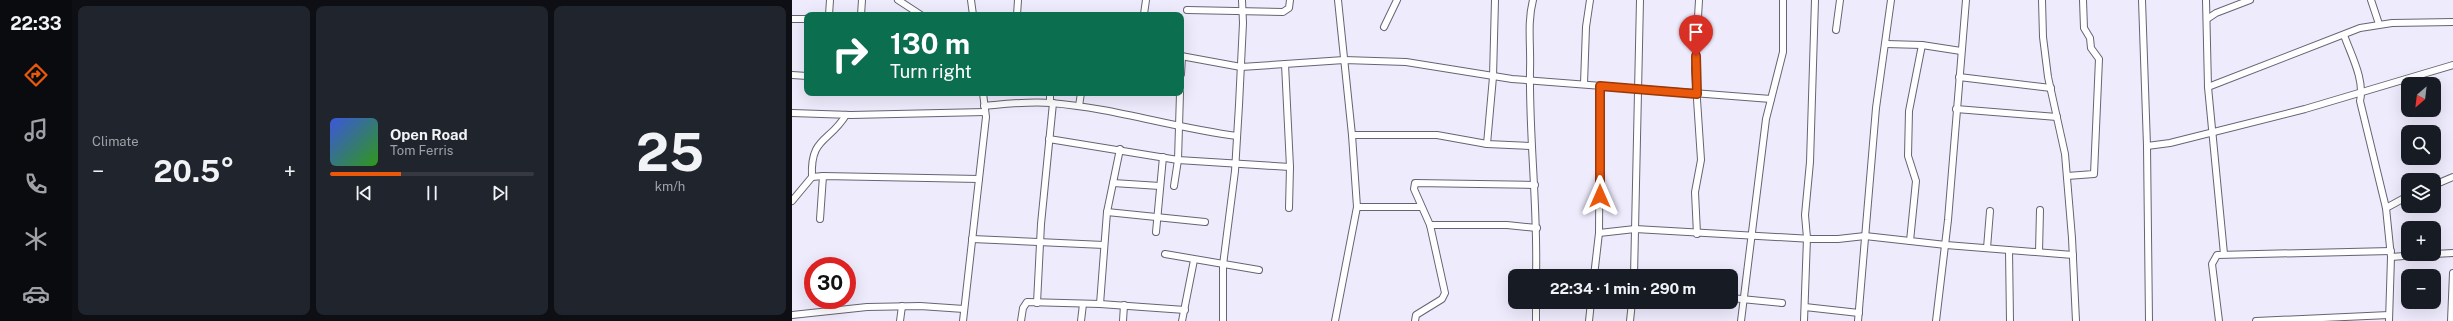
<!DOCTYPE html>
<html lang="en">
<head>
<meta charset="utf-8">
<style>
  :root { --surface:#171b24; --page:#20242c; --text:#f1f3f6; --muted:#9ea1a6; --line:#363941; --accent:#ea580c }
  body { margin:0; font-family:"Public Sans",sans-serif; background:var(--page); color:var(--text); height:100vh; display:flex; flex-direction:column; font-size:15px; white-space:nowrap }
  * { box-sizing:border-box; margin:0 }
  p { font-size:13px; color:var(--muted) }
  .icon { flex:none; width:22px; height:22px; fill:none; stroke:currentColor; stroke-width:2; stroke-linecap:round; stroke-linejoin:round }
  .map { position:relative; flex:1; overflow:hidden }
  .side { display:flex; flex-direction:column; gap:6px; padding:6px; background:#0d0f14; width:720px }
  .side>* { flex:none }
  .hud { position:absolute; left:12px; top:12px; width:380px; height:84px; border-radius:8px; box-shadow:0 4px 16px #0002; background:#0b6e4f; color:#fff; overflow:hidden }
  .needle { width:26px; rotate:208deg }
  .buttons { position:absolute; left:1609px; top:77px; display:grid; gap:8px }
  .buttons a { display:grid; place-items:center; width:40px; height:40px; border-radius:8px; background:var(--surface); box-shadow:0 4px 16px #0002; font-size:20px }
  .speed { position:absolute; left:12px; top:257px; display:flex; gap:8px; font-size:20px; font-weight:700; text-align:center }
  .speed>* { display:grid; place-content:center; width:52px; height:52px; border-radius:50%; background:var(--surface); box-shadow:0 4px 16px #0002; line-height:1 }
  .speed .limit { border:6px solid #d22; background:#fff; color:#111 }
  .pin { position:absolute; display:grid; place-items:center; width:34px; height:34px; color:#fff; margin:-41px -17px; border-radius:50% 50% 50% 0; rotate:-45deg; box-shadow:0 0 4px #0007 }
  .pin .icon { rotate:45deg }
  .me { position:absolute; width:44px; margin:-22px; rotate:0deg; stroke-linejoin:round; filter:drop-shadow(0 0 3px #0008) }
  .turn { display:flex; align-items:center; gap:14px; height:84px; padding:0 20px; font-size:18px }
  .turn .icon { width:52px; height:52px; stroke-width:2.5 }
  .turn b { display:block; font-size:28px; line-height:34px }
  .big { font-size:30px; font-weight:700; line-height:1.1 }
  .side .widget { flex:1; display:flex; flex-direction:column; justify-content:center; gap:6px; min-width:0; padding:0 14px; border-radius:8px; background:var(--page) }
  .side .dial { align-items:center; gap:0 }
  .dial b { font-size:52px; line-height:1 }
  .song { display:flex; align-items:center; gap:12px }
  .cover { width:48px; height:48px; border-radius:6px; background:linear-gradient(135deg,hsl(230 70% 55%),hsl(110 70% 35%)) }
  .played { height:4px; border-radius:2px; background:linear-gradient(90deg,var(--accent) 35%,var(--line) 35%) }
  .keys { display:flex; justify-content:space-around; direction:ltr }
  .heat { display:flex; justify-content:space-between; align-items:center; font-size:22px; direction:ltr }
  .side .tiles { flex:1; display:grid; gap:6px; grid-template-columns:repeat(3,1fr) }
  .trip { position:absolute; left:716px; top:269px; width:230px; height:40px; border-radius:8px; background:var(--surface); box-shadow:0 4px 16px #0002; font-weight:700; line-height:40px; text-align:center }
  main { display:flex; flex:1; min-height:0 }
  .tab-bar { display:flex; flex-direction:column; width:72px; justify-content:space-around; align-items:center; background:#090b0e; color:var(--muted) }
  .tab-bar .icon { width:28px; height:28px }
  .tab-bar .active { color:var(--accent) }
  .tab-bar b { font-size:18px; color:var(--text) }
  .map>svg:first-child { display:block }
  .lines { fill:none; stroke-linecap:round; stroke-linejoin:round }
  .street-casing { stroke:#666473; stroke-width:8 }
  .street { stroke:#fff; stroke-width:6 }
  .route-casing { stroke:#983908; stroke-width:10 }
  .route { stroke:#ea580c; stroke-width:7 }
</style>
</head>
<body>
<main>
<nav class="tab-bar">
<b>22:33</b>
<svg class="icon active" aria-label="directions" viewBox="0 0 24 24"><path d="M12 3l9 9-9 9-9-9zM9 14v-3h6M13 9l2 2-2 2"/></svg>
<svg class="icon" aria-label="music" viewBox="0 0 24 24"><path d="M9 18V5l10-2v13"/><circle cx="6" cy="18" r="3"/><circle cx="16" cy="16" r="3"/></svg>
<svg class="icon" aria-label="phone" viewBox="0 0 24 24"><path d="M5 4h4l2 5-3 2q2 4 5 5l2-3 5 2v4C11 20 4 13 5 4z"/></svg>
<svg class="icon" aria-label="climate" viewBox="0 0 24 24"><path d="M12 3v18M4 7l16 10M4 17L20 7"/></svg>
<svg class="icon" aria-label="car" viewBox="0 0 24 24"><path d="M5 17H2v-5l4-1 3-4h7l3 4 3 1v5h-3M9 17h6M6 11h13"/><circle cx="7" cy="17" r="2"/><circle cx="17" cy="17" r="2"/></svg>
</nav>
<section class="side">
<div class="tiles">
<div class="widget"><p>Climate</p>
<div class="heat"><a>−</a><b class="big">20.5°</b><a>+</a></div>
</div>
<div class="widget">
<div class="song"><i class="cover"></i><div><b>Open Road</b><p>Tom Ferris</p></div></div>
<div class="played"></div>
<div class="keys"><svg class="icon" aria-label="previous" viewBox="0 0 24 24"><path d="M18 5L8 12l10 7zM5 5v14"/></svg><svg class="icon" aria-label="pause" viewBox="0 0 24 24"><path d="M8 5v14M16 5v14"/></svg><svg class="icon" aria-label="next" viewBox="0 0 24 24"><path d="M6 5l10 7-10 7zM19 5v14"/></svg></div>
</div>
<div class="widget dial"><b>25</b><p>km/h</p></div>
</div>
</section>
<div class="map">
<svg width="1661" height="321" viewBox="0 0 1661 321">
  <rect width="100%" height="100%" fill="#eeebfd"/>
  <g class="lines">
    <g class="street-casing">
      <g id="street">
        <path d="M106,0L129,15"/>
        <path d="M179,0L181,15"/>
        <path d="M741,0C735,23 739,46 738,70C737,139 746,207 744,276"/>
        <path d="M1250,0L1251,37L1256,77L1273,154L1280,238L1284,321"/>
        <path d="M1350,0L1355,146L1357,321"/>
        <path d="M1414,0L1416,87L1432,254"/>
        <path d="M1579,0L1587,24"/>
        <path d="M395,10L491,12L497,8L498,0"/>
        <path d="M352,14L354,0"/>
        <path d="M37,15L38,0"/>
        <path d="M69,15L70,0"/>
        <path d="M225,15L226,0"/>
        <path d="M0,19H15"/>
        <path d="M1415,19L1424,13L1458,0"/>
        <path d="M592,27L605,0"/>
        <path d="M1044,30L1048,0"/>
        <path d="M1552,35C1559,55 1573,80 1568,101L1594,208L1599,257L1597,321"/>
        <path d="M1094,44L1130,45L1169,51"/>
        <path d="M389,56L449,67L552,60L614,62L720,79L979,99"/>
        <path d="M493,64L498,167L497,208"/>
        <path d="M389,74L390,56"/>
        <path d="M0,75L15,76"/>
        <path d="M1167,77L1259,88"/>
        <path d="M792,84L794,27L798,0"/>
        <path d="M1416,87L1568,28L1600,23L1661,22"/>
        <path d="M258,102V93"/>
        <path d="M192,106C214,104 237,101 259,103C322,108 382,128 445,136"/>
        <path d="M287,106L289,93"/>
        <path d="M1164,109L1265,117"/>
        <path d="M0,113L59,115L193,112"/>
        <path d="M560,135H645L695,144L738,146"/>
        <path d="M257,139L386,160L498,167"/>
        <path d="M695,144L701,77L703,0"/>
        <path d="M1355,146L1378,143L1513,109L1661,65"/>
        <path d="M1275,176L1302,174L1307,59L1299,48L1298,38L1292,28L1291,0"/>
        <path d="M20,177C18,137 37,143 54,115"/>
        <path d="M321,183L368,186"/>
        <path d="M1642,185L1661,177"/>
        <path d="M382,186L386,160L388,93"/>
        <path d="M0,201L20,177L31,176L187,179"/>
        <path d="M565,207H629"/>
        <path d="M1594,208L1616,196"/>
        <path d="M315,212L413,222"/>
        <path d="M28,219L31,176"/>
        <path d="M638,225H715L745,228"/>
        <path d="M364,232L371,157"/>
        <path d="M807,233L843,229L1020,239H1046L1073,236L1154,245L1281,255"/>
        <path d="M905,234L903,192L909,160L903,69L907,0"/>
        <path d="M180,239L312,245"/>
        <path d="M1118,241L1124,181L1116,156L1117,111L1130,45"/>
        <path d="M1195,248L1198,211"/>
        <path d="M1217,250L1218,321"/>
        <path d="M1247,252L1248,210"/>
        <path d="M373,254L467,270"/>
        <path d="M1642,254L1661,253"/>
        <path d="M1599,257L1638,254"/>
        <path d="M802,276L807,233L808,86"/>
        <path d="M842,276L848,0"/>
        <path d="M939,298L990,303"/>
        <path d="M744,302V321"/>
        <path d="M245,303L249,224L261,103"/>
        <path d="M308,304L315,212L328,149"/>
        <path d="M1013,307L1067,313"/>
        <path d="M0,315L75,307L128,306L172,309"/>
        <path d="M108,321L110,306"/>
        <path d="M171,321L194,117L191,93"/>
        <path d="M229,321L231,308L235,302L308,304L393,310"/>
        <path d="M289,321L291,304"/>
        <path d="M331,321L332,305"/>
        <path d="M390,321L402,260"/>
        <path d="M431,321V265L443,171L447,105L451,23L450,0"/>
        <path d="M543,321L565,207L560,135L546,0"/>
        <path d="M623,321L624,315L650,299L653,293L638,225L622,189L623,183L743,185"/>
        <path d="M797,321L799,302"/>
        <path d="M838,321L840,302"/>
        <path d="M949,321L974,119L991,52V0"/>
        <path d="M1012,321L1015,238L1013,215L1018,162L1023,0"/>
        <path d="M1066,321L1084,108L1099,0"/>
        <path d="M1144,321L1156,220L1174,0"/>
        <path d="M1427,321L1420,264L1425,255L1599,251"/>
        <path d="M1464,321L1597,315"/>
        <path d="M1659,321L1661,273"/>
      </g>
    </g>
    <use href="#street" class="street"/>
  </g>
  <g class="lines">
    <g class="route-casing">
      <path id="route" d="M808,196V86L905,94L904,56"/>
    </g>
    <use href="#route" class="route"/>
  </g>
</svg>
<div class="buttons">
<a><svg class="needle" viewBox="-14 -14 28 28"><path d="M0-13l5 13h-10z" fill="#e53935"/><path d="M0 13l5-13h-10z" fill="#9ea1a6"/></svg></a>
<a><svg class="icon" aria-label="search" viewBox="0 0 24 24"><circle cx="10" cy="10" r="6"/><path d="M15 15l6 6"/></svg></a>
<a><svg class="icon" aria-label="layers" viewBox="0 0 24 24"><path d="M12 4l9 5-9 5-9-5zM3 14l9 5 9-5"/></svg></a>
<a>+</a>
<a>−</a>
</div>
<div class="speed"><div class="limit">30</div></div>
<div class="pin" style="left:904px;top:56px;background:#d93025"><svg class="icon" aria-label="arrive" viewBox="0 0 24 24"><path d="M6 21V4h12l-3 4 3 4H6"/></svg></div>
<svg class="me" style="left:808px;top:196px" viewBox="-20 -20 40 40"><path d="M0-17L14 15 0 8-14 15z" fill="#ea580c" stroke="#fff" stroke-width="4"/></svg>
<div class="trip">22:34 · 1 min · 290 m</div>
<div class="hud">
<div class="turn"><svg class="icon" aria-label="right" viewBox="0 0 24 24"><path d="M7 20v-9h11M14 6l5 5-5 5"/></svg><div><b>130 m</b>Turn right</div></div>
</div>
</div>
</main>
</body>
</html>
